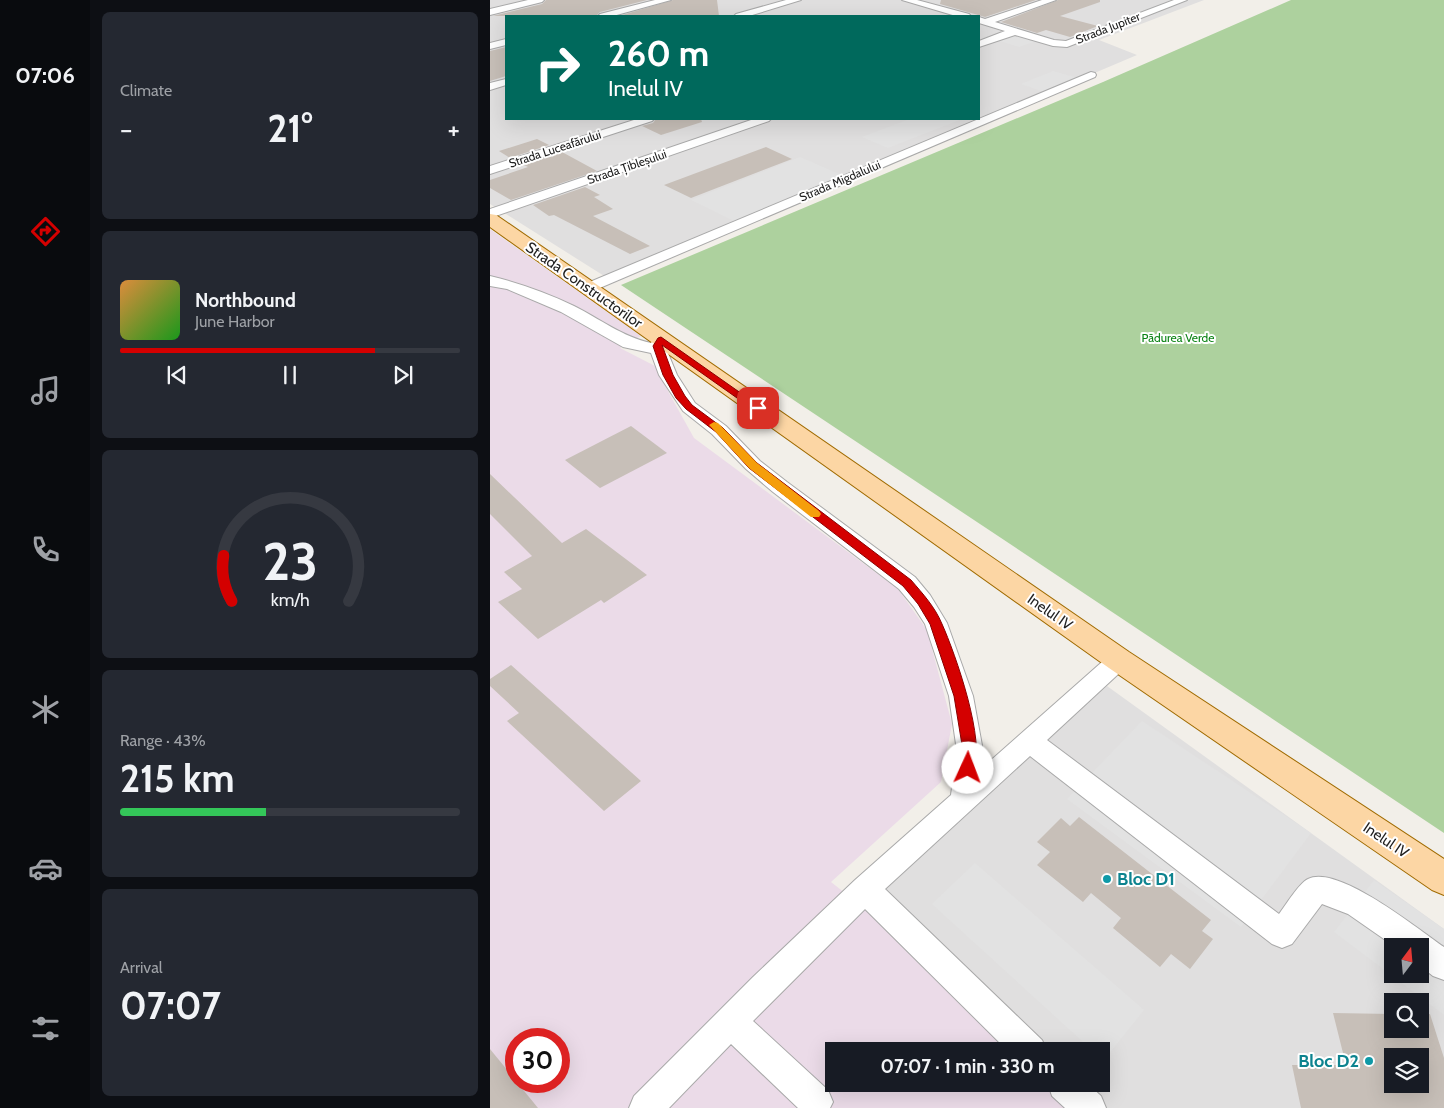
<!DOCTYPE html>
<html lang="en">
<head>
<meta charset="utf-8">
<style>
  :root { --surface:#171b24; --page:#242831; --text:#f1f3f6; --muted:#9ea1a6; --line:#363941; --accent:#d40000 }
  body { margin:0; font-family:Cabin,sans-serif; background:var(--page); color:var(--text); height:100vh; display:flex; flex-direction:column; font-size:19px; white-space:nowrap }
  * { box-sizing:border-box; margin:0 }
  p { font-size:16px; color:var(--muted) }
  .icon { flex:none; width:28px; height:28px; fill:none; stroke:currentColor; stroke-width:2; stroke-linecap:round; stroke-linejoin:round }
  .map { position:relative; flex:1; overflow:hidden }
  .panel { display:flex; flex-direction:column; gap:12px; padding:12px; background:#0d0f14; width:400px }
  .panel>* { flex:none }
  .guide { position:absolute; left:15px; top:15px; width:475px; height:105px; border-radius:0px; box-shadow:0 5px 20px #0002; background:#00695c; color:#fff; overflow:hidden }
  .needle { width:32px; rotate:16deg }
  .fabs { position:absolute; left:894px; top:938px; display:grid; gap:10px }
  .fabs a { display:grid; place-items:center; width:45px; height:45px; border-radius:0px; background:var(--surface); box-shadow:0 5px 20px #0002; font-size:25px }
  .speed { position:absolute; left:15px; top:1028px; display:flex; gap:10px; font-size:25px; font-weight:700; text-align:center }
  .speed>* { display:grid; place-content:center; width:65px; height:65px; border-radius:50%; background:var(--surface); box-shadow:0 5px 20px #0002; line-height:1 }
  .speed .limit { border:8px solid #d22; background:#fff; color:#111 }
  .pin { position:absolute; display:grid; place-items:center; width:42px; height:42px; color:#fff; margin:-21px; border-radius:10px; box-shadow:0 2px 8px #0006 }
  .me { position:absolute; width:55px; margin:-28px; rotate:2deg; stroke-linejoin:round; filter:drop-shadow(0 0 4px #0008) }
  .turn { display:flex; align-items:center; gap:18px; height:105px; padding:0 20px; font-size:22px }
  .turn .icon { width:65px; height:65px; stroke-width:2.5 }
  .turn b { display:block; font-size:35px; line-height:42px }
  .big { font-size:38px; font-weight:700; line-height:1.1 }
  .panel .card { flex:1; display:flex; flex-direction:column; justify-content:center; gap:8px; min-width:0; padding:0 18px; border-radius:8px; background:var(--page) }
  .panel .dial { align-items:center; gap:0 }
  .dial svg { height:130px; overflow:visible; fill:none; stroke:var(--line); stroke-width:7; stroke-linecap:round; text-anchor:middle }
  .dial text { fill:var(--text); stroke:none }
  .song { display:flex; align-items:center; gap:15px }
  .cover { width:60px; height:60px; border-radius:8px; background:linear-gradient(135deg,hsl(30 70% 55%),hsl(120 70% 35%)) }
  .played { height:5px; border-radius:2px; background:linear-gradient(90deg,var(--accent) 75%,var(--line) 75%) }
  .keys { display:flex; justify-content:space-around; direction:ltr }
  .heat { display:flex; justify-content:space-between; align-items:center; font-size:28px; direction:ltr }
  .charge { height:8px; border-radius:4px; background:linear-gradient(90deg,#34c759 43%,var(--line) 0) }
  .trip { position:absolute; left:335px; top:1042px; width:285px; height:50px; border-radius:0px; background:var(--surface); box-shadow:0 5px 20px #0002; font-weight:700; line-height:50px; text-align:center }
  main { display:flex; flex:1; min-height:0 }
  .tab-bar { display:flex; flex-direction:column; width:90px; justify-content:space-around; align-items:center; background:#090b0e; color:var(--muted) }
  .tab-bar .icon { width:35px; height:35px }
  .tab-bar .current { color:var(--accent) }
  .tab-bar b { font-size:22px; color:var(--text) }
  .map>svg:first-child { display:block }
  .residential { fill:#e0dfdf; fill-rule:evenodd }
  .industrial { fill:#ebdbe8; fill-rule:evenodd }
  .forest { fill:#add19e }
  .parking { fill:#e2e2e2; fill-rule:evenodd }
  .building { fill:#c7bfb8; fill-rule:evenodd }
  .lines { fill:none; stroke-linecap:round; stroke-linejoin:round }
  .minor-casing { stroke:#a9a9a9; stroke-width:2 }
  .major-casing { stroke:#a06b00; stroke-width:2 }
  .minor { fill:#fff; fill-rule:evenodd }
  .major { fill:#fcd6a4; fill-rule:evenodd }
  .route { fill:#d40000; stroke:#8a0000 }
  .slow { fill:#f59e0b }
  .culture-dot { fill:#0f9aa8; stroke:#fff; stroke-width:2 }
  .labels { text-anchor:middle; stroke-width:4; stroke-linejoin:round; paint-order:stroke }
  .far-street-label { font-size:12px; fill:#222; stroke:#fff }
  .far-park-label { font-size:12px; fill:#0c8416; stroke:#fff }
  .street-label { font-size:15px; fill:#222; stroke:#fff }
  .near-culture-label { font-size:18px; font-weight:bold; fill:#0d838f; stroke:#fff; text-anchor:start }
</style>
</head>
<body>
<main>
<nav class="tab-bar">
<b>07:06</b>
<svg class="icon current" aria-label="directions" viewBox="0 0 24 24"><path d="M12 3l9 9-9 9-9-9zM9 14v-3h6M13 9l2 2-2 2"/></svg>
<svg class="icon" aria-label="music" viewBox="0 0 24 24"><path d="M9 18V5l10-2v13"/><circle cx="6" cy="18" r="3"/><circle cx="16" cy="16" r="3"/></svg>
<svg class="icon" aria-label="phone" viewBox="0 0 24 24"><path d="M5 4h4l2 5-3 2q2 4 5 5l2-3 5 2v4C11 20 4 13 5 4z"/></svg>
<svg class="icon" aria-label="climate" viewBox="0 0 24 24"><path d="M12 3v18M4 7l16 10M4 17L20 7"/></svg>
<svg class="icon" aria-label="car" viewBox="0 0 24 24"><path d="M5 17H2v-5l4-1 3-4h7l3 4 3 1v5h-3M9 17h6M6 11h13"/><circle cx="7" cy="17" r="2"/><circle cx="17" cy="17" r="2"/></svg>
<svg class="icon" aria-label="filters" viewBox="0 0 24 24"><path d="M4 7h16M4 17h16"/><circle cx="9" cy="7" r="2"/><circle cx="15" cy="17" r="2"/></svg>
</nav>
<section class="panel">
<div class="card"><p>Climate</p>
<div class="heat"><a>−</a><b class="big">21°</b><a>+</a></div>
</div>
<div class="card">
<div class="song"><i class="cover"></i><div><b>Northbound</b><p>June Harbor</p></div></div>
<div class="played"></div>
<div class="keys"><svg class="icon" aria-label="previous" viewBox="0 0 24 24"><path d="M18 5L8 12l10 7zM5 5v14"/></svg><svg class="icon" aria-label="pause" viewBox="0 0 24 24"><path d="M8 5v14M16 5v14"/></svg><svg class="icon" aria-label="next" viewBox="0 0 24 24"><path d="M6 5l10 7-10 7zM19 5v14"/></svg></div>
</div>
<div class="card dial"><svg viewBox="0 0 100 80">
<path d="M14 69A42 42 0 1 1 86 69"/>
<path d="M14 69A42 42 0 0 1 9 41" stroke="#d40000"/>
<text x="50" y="56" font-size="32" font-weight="700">23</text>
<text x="50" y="72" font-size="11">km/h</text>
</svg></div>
<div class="card"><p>Range · 43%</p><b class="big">215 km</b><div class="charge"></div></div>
<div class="card"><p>Arrival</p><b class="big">07:07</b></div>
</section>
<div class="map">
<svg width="954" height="1108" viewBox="0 0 954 1108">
  <rect width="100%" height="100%" fill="#f2efe9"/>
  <g class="residential">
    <path d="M0,0H714L609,40L647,55L119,279L0,204ZM16,16H489V119H16Z"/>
    <path d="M617,686L954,929V1108H578L553,1084H611V1051H520L374,908L490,794ZM902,946H930V974H902ZM902,1001H930V1029H902ZM902,1056H930V1084H902Z"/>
  </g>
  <path class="industrial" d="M0,229L151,336L130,348L167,367L179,393L204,438L408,589L437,630L462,724L451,782L341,882L374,908L520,1051H344V1084H553L578,1108H0ZM26,1039H69V1081H26Z"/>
  <path class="forest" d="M801,0H954V833L131,285L613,82Z"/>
  <g class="parking">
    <path d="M523,34L546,41L529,47L507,40Z"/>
    <path d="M563,71L588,78L554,92L531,84Z"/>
    <path d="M420,119H472L398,148L372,137Z"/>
    <path d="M310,157L354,176L244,221L201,200Z"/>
    <path d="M652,721L821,833L751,927L577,799Z"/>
    <path d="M485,863L654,1010L613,1061L611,1059V1051H603L442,904Z"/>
    <path d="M884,880L954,929V1015L844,932ZM902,946H930V974H902Z"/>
  </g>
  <g class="building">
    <path d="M56,0H157L110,12L106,16H3L52,4Z"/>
    <path d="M183,0H227L229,16H129Z"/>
    <path d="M451,0H546L495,17L450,4Z"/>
    <path d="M568,0H610V2L570,16L608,26L580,37L556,30L547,33L511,22Z"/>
    <path d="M16,47V76L0,81V51Z"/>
    <path d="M166,119H211L212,122L171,135L152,126L163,123Z"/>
    <path d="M47,139L59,145L20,158L9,151Z"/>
    <path d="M276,147L302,159L201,198L174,185Z"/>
    <path d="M72,152L107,171L21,200L0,188V180L38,167L34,165Z"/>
    <path d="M95,187L110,195L104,197L123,209L103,216L160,246L140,254L64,215L59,216L43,205Z"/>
    <path d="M141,426L177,453L110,488L75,460Z"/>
    <path d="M0,474L72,543L96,529L157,575L114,603L111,600L48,639L8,602L32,589L14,572L42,556L0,514Z"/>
    <path d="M21,665L151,781L114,811L17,721L29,713L0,686V679Z"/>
    <path d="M589,817L721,920L712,931L723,939L700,969L681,954L670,967L623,928L631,918L601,893L593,902L547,865L560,852L547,842L571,818L580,826Z"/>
    <path d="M843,1013L902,1014V1029H930V1014H940L954,1058V1108H811L802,1065H856ZM902,1056H930V1084H902Z"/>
    <path d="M0,1049L48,1108H0Z"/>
  </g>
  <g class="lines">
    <g class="minor-casing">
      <g id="minor">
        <path d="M38,0H54L52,2L0,15V9Z"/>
        <path d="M165,0H181L123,16H108L110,14Z"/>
        <path d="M296,0H311L259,16H244L246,14Z"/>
        <path d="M412,0H427L479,14L481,16H466Z"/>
        <path d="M552,0H566L505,22L564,40L576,41L684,0H697L577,47L563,46L525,35L489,47V41L515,31L489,23V17L495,19Z"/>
        <path d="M16,39V45L0,49V43Z"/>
        <path d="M601,72L605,73L606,75L605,77L105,290H95L92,287L95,284Z"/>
        <path d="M16,79V85L0,90V83Z"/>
        <path d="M147,119H164L162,121L0,174V166Z"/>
        <path d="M264,119H281L279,121L0,218V209Z"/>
        <path d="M0,276C29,283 57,293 84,306C110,319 133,337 161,343L165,336H177L179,340L175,346L187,375L205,403L236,426L270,461L297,482L425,577L440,595L457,623L483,696L493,751L491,769L621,654L629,651L637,654L641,660L637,666L557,740L789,914C796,905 809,883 818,879C848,864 929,930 954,947V980L943,976L930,966V946H904L858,914L832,904L802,944L792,948L782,944L540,756L395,889L552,1040L557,1051H518L375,909L263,1021L338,1090L343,1102L340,1108H308L241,1044L179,1108H139L144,1096L263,977L365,880L461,795L467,751L459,696L435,624L424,607L409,589L283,492L256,469L222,434L193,411L169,375L161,353L133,347L71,312L17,289L0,286Z"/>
        <path d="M558,1084H598L611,1096L616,1108H575L562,1096Z"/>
      </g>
    </g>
    <g class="major-casing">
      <path id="major" d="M0,214L6,215L639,652L954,859V895L942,890L619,668L0,227Z"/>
    </g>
    <use href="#minor" class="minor"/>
    <use href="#major" class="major"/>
  </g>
  <path class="route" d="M171,337L272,408L268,410H264L172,345L183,375L195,396L202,405L233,428L267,463L421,580C433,594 445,607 452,624C465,653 497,743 483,772L478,773L473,772L471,768L473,751L464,696L440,624L428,604L413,586L259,468L226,432L196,409L186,398L173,375L163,346L168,338Z"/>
  <path class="slow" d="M224,422L228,423L267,463L329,511L331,514L329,517H321L259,468L221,427L219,425Z"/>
  <g class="culture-dot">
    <circle cx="617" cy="879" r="5"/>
    <circle cx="879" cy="1061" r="5"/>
  </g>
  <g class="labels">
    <g class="far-street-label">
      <text transform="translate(618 28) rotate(-21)" y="4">Strada Jupiter</text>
      <text transform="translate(65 149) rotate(-18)" y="4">Strada Luceafărului</text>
      <text transform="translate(137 167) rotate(-19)" y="4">Strada Țibleșului</text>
      <text transform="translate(350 181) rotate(-23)" y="4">Strada Migdalului</text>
    </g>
    <g class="far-park-label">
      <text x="688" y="342">Pădurea Verde</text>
    </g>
    <g class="street-label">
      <text transform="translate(94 285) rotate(35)" y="5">Strada Constructorilor</text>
      <text transform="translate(560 612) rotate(35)" y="5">Inelul IV</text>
      <text transform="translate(896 840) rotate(34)" y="5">Inelul IV</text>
    </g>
    <g class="near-culture-label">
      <text x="627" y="885">Bloc D1</text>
      <text x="869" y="1067" text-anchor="end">Bloc D2</text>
    </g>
  </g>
</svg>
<div class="fabs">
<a><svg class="needle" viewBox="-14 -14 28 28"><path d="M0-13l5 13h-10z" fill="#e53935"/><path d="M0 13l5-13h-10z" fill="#9ea1a6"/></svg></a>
<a><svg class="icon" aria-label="search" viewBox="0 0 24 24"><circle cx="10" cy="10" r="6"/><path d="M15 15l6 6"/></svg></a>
<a><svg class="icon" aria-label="layers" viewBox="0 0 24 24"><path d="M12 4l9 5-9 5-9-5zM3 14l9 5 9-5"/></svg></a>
</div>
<div class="speed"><div class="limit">30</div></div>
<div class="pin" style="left:268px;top:408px;background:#d93025"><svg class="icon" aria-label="arrive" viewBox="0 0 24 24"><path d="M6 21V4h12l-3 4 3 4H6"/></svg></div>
<svg class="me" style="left:478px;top:768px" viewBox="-20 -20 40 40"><circle r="19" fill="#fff"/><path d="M0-13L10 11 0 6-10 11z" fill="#d40000"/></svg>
<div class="trip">07:07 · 1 min · 330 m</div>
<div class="guide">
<div class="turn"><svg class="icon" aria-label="right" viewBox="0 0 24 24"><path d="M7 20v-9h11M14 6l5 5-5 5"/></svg><div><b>260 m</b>Inelul IV</div></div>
</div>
</div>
</main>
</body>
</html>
